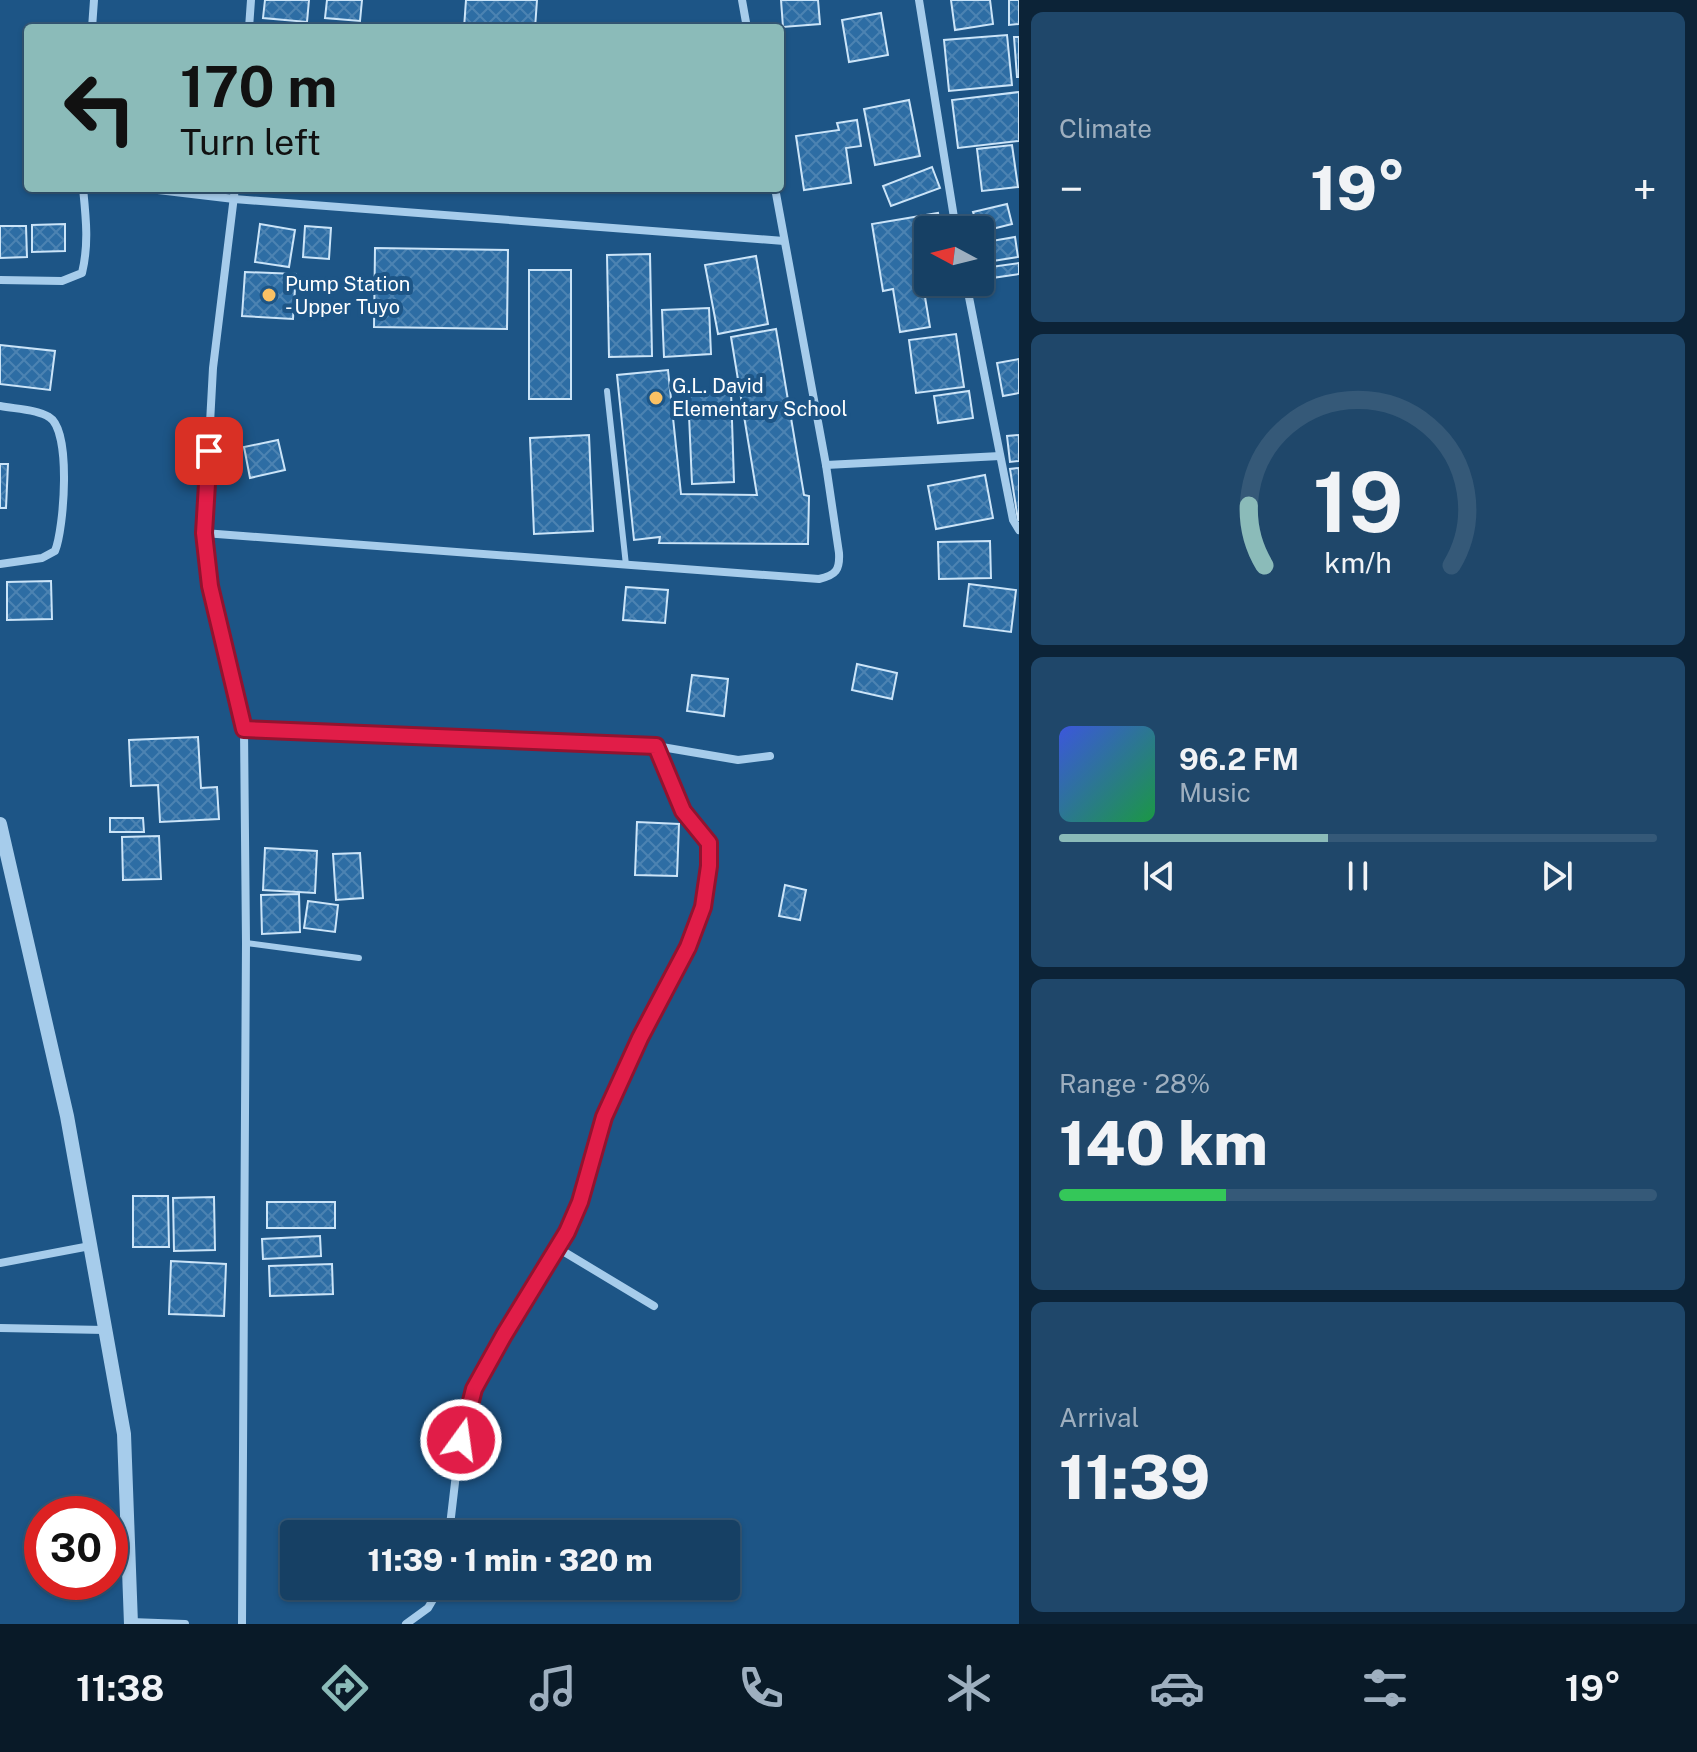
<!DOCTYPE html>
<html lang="en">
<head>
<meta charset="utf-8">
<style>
  :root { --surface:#164064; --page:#1f476a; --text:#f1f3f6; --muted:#9eafbf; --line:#355978; --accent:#8bbbb9 }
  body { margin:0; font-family:"Public Sans",sans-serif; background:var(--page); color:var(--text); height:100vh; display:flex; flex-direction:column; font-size:30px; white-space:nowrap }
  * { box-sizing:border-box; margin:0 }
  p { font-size:26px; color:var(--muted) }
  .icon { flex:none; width:44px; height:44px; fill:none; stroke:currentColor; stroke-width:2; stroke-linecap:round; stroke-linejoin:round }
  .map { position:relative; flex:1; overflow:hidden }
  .side { display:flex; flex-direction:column; gap:12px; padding:12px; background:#0c2337; width:678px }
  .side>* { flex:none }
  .top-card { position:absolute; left:24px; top:24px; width:760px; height:168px; border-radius:8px; box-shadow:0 2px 6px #0004,0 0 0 2px var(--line); background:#8bbbb9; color:#111; overflow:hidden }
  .needle { width:52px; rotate:277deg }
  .fabs { position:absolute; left:914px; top:216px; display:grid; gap:16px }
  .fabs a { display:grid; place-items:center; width:80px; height:80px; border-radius:8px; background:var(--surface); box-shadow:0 2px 6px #0004,0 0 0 2px var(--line); font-size:40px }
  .speed { position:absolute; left:24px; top:1496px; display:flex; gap:16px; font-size:40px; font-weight:700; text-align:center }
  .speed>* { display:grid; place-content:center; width:104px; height:104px; border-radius:50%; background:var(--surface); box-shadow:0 2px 6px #0004,0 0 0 2px var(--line); line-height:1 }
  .speed .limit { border:12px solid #d22; background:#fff; color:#111 }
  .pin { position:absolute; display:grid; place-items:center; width:68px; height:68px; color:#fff; margin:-34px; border-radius:16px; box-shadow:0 4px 12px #0006 }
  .me { position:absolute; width:88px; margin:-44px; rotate:14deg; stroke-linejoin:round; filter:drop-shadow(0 0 6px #0008) }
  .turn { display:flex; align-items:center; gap:28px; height:168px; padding:0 24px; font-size:36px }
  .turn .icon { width:104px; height:104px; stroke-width:2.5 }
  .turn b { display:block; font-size:56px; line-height:68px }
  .big { font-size:60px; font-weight:800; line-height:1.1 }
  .side .card { flex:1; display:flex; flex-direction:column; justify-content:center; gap:12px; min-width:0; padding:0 28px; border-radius:12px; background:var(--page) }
  .side .dial { align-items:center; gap:0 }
  .dial svg { height:208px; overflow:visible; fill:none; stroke:var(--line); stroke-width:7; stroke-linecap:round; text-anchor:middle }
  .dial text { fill:var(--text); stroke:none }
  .song { display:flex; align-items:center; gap:24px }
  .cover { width:96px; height:96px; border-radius:12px; background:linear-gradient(135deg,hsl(230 70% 55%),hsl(140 70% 35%)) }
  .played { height:8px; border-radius:4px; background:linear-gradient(90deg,var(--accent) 45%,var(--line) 45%) }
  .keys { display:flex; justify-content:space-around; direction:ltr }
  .heat { display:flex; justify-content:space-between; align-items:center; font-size:44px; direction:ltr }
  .charge { height:12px; border-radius:6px; background:linear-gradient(90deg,#34c759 28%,var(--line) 0) }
  .trip { position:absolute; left:280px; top:1520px; width:460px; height:80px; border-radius:8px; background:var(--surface); box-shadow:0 2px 6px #0004,0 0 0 2px var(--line); font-weight:800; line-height:80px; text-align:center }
  .menu { display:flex; height:128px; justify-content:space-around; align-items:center; background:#091a28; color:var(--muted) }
  .menu .icon { width:56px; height:56px }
  .menu .active { color:var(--accent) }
  .menu b { font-size:36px; color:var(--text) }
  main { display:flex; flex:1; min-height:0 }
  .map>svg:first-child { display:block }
  .building { fill:url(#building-cross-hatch); stroke:#cbe4f8; stroke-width:2 }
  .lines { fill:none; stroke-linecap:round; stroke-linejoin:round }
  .service { stroke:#a6cceb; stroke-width:6 }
  .minor { stroke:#a6cceb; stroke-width:8 }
  .tertiary { stroke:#a6cceb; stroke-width:14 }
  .route-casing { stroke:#92132f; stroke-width:20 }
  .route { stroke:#e11d48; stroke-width:14 }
  .poi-dot { fill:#fac164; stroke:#1d5586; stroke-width:3 }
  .labels { text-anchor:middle; stroke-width:8; stroke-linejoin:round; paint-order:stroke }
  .poi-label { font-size:20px; fill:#fff; stroke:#1d5586; text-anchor:start }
</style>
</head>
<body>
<main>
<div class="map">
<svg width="1019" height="1624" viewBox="0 0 1019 1624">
  <defs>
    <pattern id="building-cross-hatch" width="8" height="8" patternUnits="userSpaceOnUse" patternTransform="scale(2)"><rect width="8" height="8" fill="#2d6da4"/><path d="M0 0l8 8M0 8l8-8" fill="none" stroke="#4c83b2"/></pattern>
  </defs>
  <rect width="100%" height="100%" fill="#1d5586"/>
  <g class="building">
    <path d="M265,0H309L307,22L263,18Z"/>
    <path d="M327,0H362L360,21L325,18Z"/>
    <path d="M466,0H537L535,28H464Z"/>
    <path d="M781,0H818L820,24L783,27Z"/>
    <path d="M951,0H990L993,24L955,30Z"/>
    <path d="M1009,0H1019V24L1009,25Z"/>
    <path d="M881,13L888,55L849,62L842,20Z"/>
    <path d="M1007,35L1012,85L949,91L944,40Z"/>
    <path d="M1014,37H1019V77H1017Z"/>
    <path d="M1019,92V141L958,148L952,100Z"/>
    <path d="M909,100L920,156L875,165L864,109Z"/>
    <path d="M857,120L861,146L846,148L851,183L804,190L796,136L839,130L837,123Z"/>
    <path d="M1012,145L1018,187L982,191L977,149Z"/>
    <path d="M932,167L940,188L891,206L883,186Z"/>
    <path d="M1007,204L1012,224L980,232L973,212Z"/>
    <path d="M938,213L941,230H928V282H938L923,285L930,327L900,332L893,289L883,291L872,224Z"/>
    <path d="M65,224V251L32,252V225Z"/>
    <path d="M260,224L295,230L289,267L255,262Z"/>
    <path d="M0,226H26L27,257L0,258Z"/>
    <path d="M305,226L331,228L329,259L303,257Z"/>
    <path d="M1015,237L1018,257L980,263V243Z"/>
    <path d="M375,248L508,250L507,329L374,327Z"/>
    <path d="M650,254L652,356L609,357L607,255Z"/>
    <path d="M756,256L768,324L718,334L705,265Z"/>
    <path d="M1019,263V274L985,279L983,268Z"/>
    <rect x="529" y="270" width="42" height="129"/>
    <path d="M245,272L296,274L293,319L242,316Z"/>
    <path d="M709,308L711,354L664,357L662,310Z"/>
    <path d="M776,329L804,495L809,496L808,544L659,543L660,537L634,540L617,375L668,370L681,494L757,495L731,337Z"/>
    <path d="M956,334L964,387L916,393L909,340Z"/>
    <path d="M0,345L55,351L50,390L0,384Z"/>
    <path d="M1019,359V393L1003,396L997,363Z"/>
    <path d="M731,390L734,482L692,484L688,392Z"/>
    <path d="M969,391L973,418L938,423L934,396Z"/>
    <path d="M589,435L593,531L534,534L530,438Z"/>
    <path d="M1019,435V461L1010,462L1007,436Z"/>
    <path d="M278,440L285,470L250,478L244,447Z"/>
    <path d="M0,464H8L6,508H0Z"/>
    <path d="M1019,468V520H1018L1010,469Z"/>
    <path d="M985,475L993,518L936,529L928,486Z"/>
    <path d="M990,541L991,578L939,579L938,542Z"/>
    <path d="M51,581L52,619L7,620V582Z"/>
    <path d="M969,584L1016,590L1011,632L964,626Z"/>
    <path d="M626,587L668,590L665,623L623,620Z"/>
    <path d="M857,664L897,673L892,699L852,690Z"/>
    <path d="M692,675L728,679L724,716L687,711Z"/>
    <path d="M198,737L201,788L217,787L219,819L160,822L158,785L131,786L129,740Z"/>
    <path d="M110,818H143L144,832H110Z"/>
    <path d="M637,822L679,824L677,876L635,875Z"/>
    <path d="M159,836L161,879L123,880L122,837Z"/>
    <path d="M265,848L317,851L315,893L263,890Z"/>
    <path d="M360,853L363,898L336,900L333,854Z"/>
    <path d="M785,885L806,890L800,920L779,916Z"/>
    <path d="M299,894L300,932L262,934L261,895Z"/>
    <path d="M308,901L338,905L335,932L304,928Z"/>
    <path d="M133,1196H168L169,1247H133Z"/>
    <path d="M214,1197L215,1250L174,1251L173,1198Z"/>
    <rect x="267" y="1202" width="68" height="26"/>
    <path d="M320,1236L321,1256L263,1259L262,1239Z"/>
    <path d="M171,1261L226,1264L224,1316L169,1314Z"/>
    <path d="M332,1264L333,1294L270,1296L269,1266Z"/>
  </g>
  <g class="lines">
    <g class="service">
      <path d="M607,391L626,565"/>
      <path d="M246,943L359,958"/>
    </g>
    <g class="minor">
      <path d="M742,0L747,28"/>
      <path d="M919,0L956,230"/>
      <path d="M92,28L94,0"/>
      <path d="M249,28L251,0"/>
      <path d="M141,188L234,199L784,241"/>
      <path d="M235,188L213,368L204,533L210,586L244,729L246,943L242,1624"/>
      <path d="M0,280L62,281L82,273C89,244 86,218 83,188"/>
      <path d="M966,282L1013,520L1019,530"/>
      <path d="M0,406C15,409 36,409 49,417C72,430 64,529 55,551L42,558L0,564"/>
      <path d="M826,465L1000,456"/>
      <path d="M204,533L819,579C836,575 840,570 839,553L826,465L775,188"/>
      <path d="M244,729L656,746L738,760L770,756"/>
      <path d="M556,1247L654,1306"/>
      <path d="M0,1263L90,1246"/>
      <path d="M0,1328L105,1330"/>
      <path d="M449,1534L458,1457L474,1389L504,1335L567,1232L580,1202L604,1117L640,1038L688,947L703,907L709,866V843L683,811L656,746"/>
      <path d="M131,1622L185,1624"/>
      <path d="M406,1624L428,1608L441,1586"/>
    </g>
    <path class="tertiary" d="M0,824L67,1116L124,1434L131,1624"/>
  </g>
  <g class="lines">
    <g class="route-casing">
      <path id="route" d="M209,451L204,533L210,586L244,729L656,746L683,811L709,843V866L703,907L688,947L640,1038L604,1117L580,1202L567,1232L504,1335L474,1389L461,1440"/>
    </g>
    <use href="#route" class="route"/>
  </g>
  <g class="poi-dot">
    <circle cx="269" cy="295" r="8"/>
    <circle cx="656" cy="398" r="8"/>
  </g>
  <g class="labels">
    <g class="poi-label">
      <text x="285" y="291">Pump Station<tspan x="285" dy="23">- Upper Tuyo</tspan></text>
      <text x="672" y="393">G.L. David<tspan x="672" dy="23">Elementary School</tspan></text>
    </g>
  </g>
</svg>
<div class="fabs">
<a><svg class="needle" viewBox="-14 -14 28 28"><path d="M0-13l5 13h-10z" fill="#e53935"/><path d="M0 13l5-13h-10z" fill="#9eafbf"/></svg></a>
</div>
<div class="speed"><div class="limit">30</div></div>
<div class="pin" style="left:209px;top:451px;background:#d93025"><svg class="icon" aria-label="arrive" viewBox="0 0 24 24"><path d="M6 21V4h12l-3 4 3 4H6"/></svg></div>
<svg class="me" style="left:461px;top:1440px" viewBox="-20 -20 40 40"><circle r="17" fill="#e11d48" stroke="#fff" stroke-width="3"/><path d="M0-11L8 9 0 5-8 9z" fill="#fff"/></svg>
<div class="trip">11:39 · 1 min · 320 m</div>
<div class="top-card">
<div class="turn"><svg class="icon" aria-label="left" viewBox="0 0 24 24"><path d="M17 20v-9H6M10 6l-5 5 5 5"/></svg><div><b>170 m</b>Turn left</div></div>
</div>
</div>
<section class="side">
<div class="card"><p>Climate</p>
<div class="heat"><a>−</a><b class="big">19°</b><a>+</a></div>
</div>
<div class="card dial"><svg viewBox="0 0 100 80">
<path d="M14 69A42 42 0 1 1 86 69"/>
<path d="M14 69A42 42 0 0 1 8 46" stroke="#8bbbb9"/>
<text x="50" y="56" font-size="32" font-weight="700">19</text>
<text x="50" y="72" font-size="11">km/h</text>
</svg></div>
<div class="card">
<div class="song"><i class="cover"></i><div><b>96.2 FM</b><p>Music</p></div></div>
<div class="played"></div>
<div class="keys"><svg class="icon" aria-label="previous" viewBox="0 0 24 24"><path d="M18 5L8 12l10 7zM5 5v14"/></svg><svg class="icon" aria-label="pause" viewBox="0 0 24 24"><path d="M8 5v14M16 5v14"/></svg><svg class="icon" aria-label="next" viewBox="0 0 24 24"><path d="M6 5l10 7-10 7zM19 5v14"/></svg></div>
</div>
<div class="card"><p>Range · 28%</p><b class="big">140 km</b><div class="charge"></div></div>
<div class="card"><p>Arrival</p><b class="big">11:39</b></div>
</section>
</main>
<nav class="menu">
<b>11:38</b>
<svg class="icon active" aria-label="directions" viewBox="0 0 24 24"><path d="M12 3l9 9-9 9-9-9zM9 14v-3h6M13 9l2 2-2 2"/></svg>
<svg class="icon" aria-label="music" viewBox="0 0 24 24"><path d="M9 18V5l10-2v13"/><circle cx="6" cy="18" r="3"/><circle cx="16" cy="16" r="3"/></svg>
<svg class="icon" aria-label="phone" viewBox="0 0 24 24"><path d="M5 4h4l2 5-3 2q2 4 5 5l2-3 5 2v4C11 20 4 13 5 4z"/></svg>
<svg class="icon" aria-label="climate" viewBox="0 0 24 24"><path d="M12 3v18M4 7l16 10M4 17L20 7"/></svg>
<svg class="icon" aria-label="car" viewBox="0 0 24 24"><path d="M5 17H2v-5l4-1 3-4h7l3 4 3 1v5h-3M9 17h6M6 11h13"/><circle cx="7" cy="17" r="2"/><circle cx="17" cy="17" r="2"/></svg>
<svg class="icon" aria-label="filters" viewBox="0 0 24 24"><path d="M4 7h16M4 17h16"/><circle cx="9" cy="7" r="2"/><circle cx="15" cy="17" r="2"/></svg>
<b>19°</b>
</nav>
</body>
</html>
